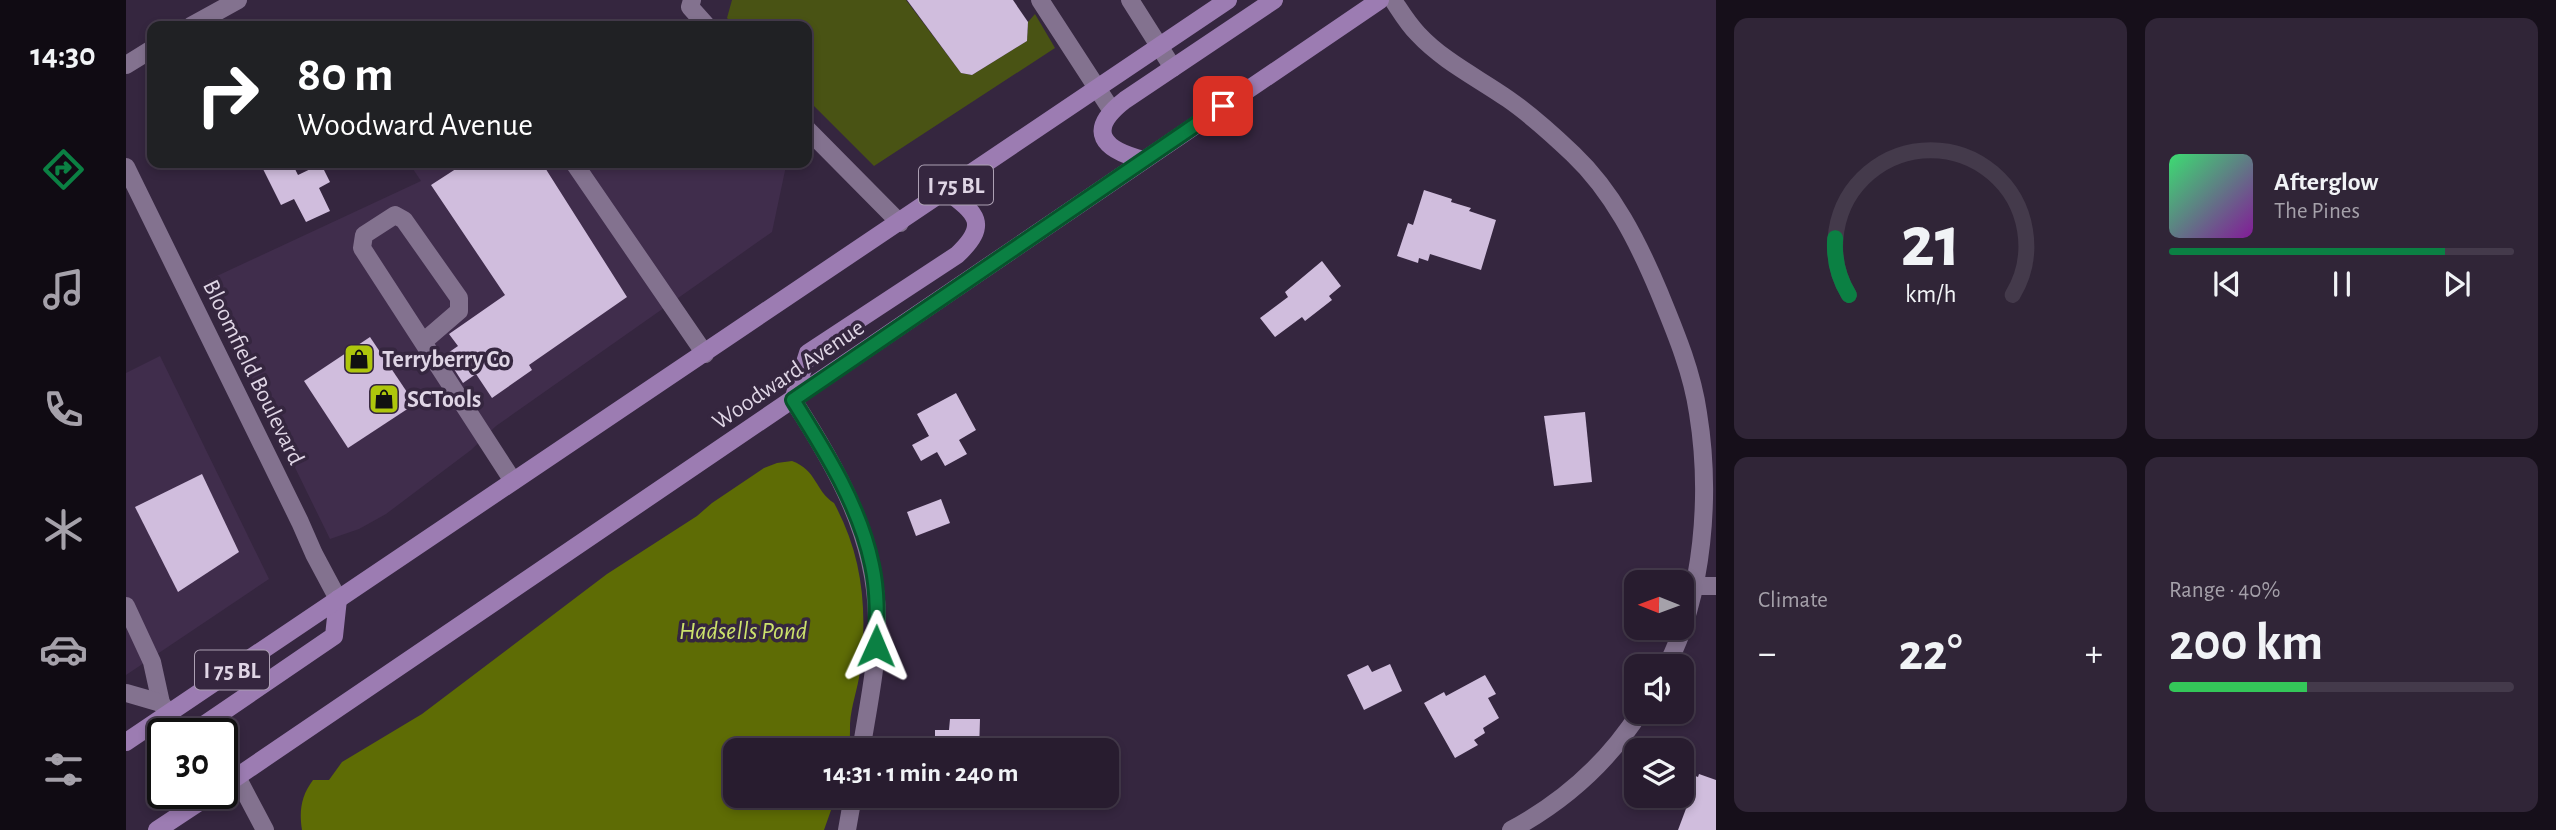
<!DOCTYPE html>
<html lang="en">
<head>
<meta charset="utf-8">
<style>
  :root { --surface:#281c2f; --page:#302537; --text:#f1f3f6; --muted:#a5a1aa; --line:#443a4b; --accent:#0b8043 }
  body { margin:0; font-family:"Alegreya Sans",sans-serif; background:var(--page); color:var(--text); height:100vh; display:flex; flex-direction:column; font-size:26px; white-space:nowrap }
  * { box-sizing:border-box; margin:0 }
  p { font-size:23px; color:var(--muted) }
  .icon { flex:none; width:38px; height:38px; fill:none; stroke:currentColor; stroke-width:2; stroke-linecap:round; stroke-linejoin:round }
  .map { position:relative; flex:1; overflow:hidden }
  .details { display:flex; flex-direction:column; gap:18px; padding:18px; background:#160f1a; width:840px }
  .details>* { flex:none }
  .guide { position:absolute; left:21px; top:21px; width:665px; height:147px; border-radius:14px; box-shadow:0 4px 10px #0003,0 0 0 2px var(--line); background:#202124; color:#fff; overflow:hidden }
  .needle { width:46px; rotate:271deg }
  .buttons { position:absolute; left:1498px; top:570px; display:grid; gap:14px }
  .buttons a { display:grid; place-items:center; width:70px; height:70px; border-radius:14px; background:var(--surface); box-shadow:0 4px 10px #0003,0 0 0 2px var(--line); font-size:35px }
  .speed { position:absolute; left:21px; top:718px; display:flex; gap:14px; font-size:35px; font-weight:700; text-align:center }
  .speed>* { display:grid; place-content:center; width:91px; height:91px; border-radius:50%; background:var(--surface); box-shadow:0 4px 10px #0003,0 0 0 2px var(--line); line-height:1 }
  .speed .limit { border:4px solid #111; border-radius:10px; background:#fff; color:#111 }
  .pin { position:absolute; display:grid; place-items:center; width:60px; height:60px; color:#fff; margin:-30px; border-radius:14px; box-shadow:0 4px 10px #0006 }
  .me { position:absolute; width:77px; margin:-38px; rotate:1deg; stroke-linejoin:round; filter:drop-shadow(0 0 5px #0008) }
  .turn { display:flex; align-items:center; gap:24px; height:147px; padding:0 35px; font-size:32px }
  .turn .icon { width:91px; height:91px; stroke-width:2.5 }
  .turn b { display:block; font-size:49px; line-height:60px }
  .big { font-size:52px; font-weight:600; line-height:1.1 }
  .details .tile { flex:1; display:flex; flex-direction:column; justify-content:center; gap:10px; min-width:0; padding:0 24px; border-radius:14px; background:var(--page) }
  .details .dial { align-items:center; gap:0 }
  .dial svg { height:182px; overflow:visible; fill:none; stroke:var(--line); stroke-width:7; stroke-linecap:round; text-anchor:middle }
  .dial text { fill:var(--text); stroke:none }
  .song { display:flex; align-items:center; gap:21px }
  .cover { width:84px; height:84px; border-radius:10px; background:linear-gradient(135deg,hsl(140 70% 55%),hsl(290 70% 35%)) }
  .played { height:7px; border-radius:4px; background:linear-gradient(90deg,var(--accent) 80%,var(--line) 80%) }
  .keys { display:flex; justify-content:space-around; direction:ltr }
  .heat { display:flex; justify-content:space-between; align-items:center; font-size:38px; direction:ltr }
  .charge { height:10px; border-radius:5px; background:linear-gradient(90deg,#34c759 40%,var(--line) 0) }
  .details .tiles { flex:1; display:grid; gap:18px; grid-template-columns:repeat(2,1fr) }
  .trip { position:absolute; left:597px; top:738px; width:396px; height:70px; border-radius:14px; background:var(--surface); box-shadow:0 4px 10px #0003,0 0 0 2px var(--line); font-weight:600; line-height:70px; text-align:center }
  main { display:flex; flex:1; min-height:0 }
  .tab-bar { display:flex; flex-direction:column; width:126px; justify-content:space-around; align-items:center; background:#100b13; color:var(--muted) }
  .tab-bar .icon { width:49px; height:49px }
  .tab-bar .current { color:var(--accent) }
  .tab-bar b { font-size:32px; color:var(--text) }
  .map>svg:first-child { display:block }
  .built { fill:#402d4c }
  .green { fill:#495314 }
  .water { fill:#5e6c05 }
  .building { fill:#d0bddd }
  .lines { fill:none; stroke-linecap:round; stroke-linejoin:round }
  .minor { stroke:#83728f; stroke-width:18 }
  .major { stroke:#9c7cb2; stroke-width:18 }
  .route-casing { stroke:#07532c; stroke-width:18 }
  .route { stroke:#0b8043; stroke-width:12 }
  .labels { text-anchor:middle; stroke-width:7; stroke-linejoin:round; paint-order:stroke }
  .shield { fill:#35263f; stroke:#aca0b3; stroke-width:2 }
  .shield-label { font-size:23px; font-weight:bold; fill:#dfd5e5 }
  .poi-label { font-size:24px; font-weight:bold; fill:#dfd5e5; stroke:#35263f; text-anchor:start }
  .street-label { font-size:24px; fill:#dfd5e5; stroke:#35263f }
  .water-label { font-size:26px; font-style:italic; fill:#cce26c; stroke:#35263f }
</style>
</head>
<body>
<main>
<nav class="tab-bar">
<b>14:30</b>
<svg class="icon current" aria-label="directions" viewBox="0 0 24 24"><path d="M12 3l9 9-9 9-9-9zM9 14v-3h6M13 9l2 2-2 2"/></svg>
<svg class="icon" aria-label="music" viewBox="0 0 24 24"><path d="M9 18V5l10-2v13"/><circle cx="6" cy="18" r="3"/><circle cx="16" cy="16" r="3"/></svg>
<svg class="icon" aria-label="phone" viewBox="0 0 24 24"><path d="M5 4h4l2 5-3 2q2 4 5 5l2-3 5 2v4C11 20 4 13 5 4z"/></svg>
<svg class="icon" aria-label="climate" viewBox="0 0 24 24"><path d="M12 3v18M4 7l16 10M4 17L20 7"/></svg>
<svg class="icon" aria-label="car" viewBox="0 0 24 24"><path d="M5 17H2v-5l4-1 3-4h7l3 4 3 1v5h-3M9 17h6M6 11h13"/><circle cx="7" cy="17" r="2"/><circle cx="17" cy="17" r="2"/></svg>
<svg class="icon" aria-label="filters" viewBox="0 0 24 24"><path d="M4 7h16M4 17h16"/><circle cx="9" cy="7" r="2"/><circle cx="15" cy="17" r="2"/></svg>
</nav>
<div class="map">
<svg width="1590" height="830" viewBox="0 0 1590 830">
  <rect width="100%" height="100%" fill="#35263f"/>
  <g class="built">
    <path d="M283,163H657L660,166L646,232L370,426L345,450L260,514L233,529L204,539L78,282L295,181Z"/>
    <path d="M34,356L143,579L0,675V373Z"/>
  </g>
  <path class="green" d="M606,0H780L835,73L846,75L901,41L902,22L909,14L929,48L748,166L681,99V26H609L601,18Z"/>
  <path class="water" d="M666,461C691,470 689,491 708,503C737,556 742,612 734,671C732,688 725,706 724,724C724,733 724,742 723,751H609V796H710L698,830H176C173,811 175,796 187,780H203L216,762L296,714L481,574L571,516L586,503L638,468L651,463Z"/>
  <g class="building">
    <path d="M781,0H887L902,22L901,41L846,75L835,73Z"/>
    <path d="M134,163H166L172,175L195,164L204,182L193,188L204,211L180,222L168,199L155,205Z"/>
    <path d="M339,163H416L501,297L403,365L406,370L366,398L350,374L337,383L319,355L332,346L323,334L379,295L305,185Z"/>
    <path d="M1298,190L1326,199L1325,202L1345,208L1343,211L1370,220L1355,270L1304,254L1302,261L1293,258L1292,263L1271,256L1282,223L1287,225Z"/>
    <path d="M1196,261L1215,286L1203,296L1206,300L1179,321L1176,317L1149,337L1134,318L1162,297L1159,292Z"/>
    <path d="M244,337L289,404L222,448L178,381Z"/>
    <path d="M830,393L850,430L833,440L841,454L819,466L811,452L795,461L786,445L803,436L791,414Z"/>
    <path d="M1459,412L1466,482L1428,486L1418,416Z"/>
    <path d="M76,474L113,552L52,592L9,507Z"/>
    <path d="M815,499L824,523L790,536L781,512Z"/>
    <path d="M1264,664L1276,691L1238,710L1221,675L1242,665L1246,672Z"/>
    <path d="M1359,675L1370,694L1362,698L1373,718L1357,728L1359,733L1348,740L1352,745L1329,758L1298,703L1318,692L1320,696Z"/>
    <path d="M824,719H854L853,751H809V730H823Z"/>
    <path d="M1556,771L1572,777L1573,774L1590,780V830H1552L1564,798L1556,795Z"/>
  </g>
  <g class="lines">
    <g class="minor">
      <path d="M566,0L564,7L581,26"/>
      <path d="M914,0L986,111"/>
      <path d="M1004,0L1047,68"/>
      <path d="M1267,0C1275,12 1282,24 1292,34C1317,61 1352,78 1382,99C1405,115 1426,134 1447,154C1487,192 1512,242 1533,292C1549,331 1566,371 1572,413C1585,493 1578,595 1540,667"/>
      <path d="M65,26L112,0"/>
      <path d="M0,65L26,49"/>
      <path d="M681,129L774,223"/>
      <path d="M448,163L579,354"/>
      <path d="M0,167L174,522L188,554L212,599"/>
      <path d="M297,342L333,311V298L278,220L269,215L238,235L236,248L387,481"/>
      <path d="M667,400C710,466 750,537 751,618C752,662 742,707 735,751"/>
      <path d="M1569,586H1590"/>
      <path d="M0,606L26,662L35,703L56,733"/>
      <path d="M0,693L35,703"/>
      <path d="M111,777L139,830"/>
      <path d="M721,830L727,796"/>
      <path d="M1385,830C1437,802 1482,762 1514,712"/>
    </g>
    <g class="major">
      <path d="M1018,160C977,150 959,131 999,100L1148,0"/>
      <path d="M667,400L682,353L831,255C864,224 850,213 821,191"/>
      <path d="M66,733L208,636L212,599"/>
      <path d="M0,742L1102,0"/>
      <path d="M96,787L1254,0"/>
      <path d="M31,830L87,793"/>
    </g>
  </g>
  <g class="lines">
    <g class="route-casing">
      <path id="route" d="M750,646C751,619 752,592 746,565C734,506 699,451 667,400L1097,106"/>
    </g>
    <use href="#route" class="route"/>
  </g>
  <defs>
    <g id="shop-square" transform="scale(1.575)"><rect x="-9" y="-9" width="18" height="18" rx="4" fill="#aec60c" stroke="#35263f"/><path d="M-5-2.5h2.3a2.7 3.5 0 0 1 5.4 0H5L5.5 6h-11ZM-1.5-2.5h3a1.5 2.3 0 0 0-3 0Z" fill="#111"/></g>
  </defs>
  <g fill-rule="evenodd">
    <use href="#shop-square" x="233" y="359"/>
    <use href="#shop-square" x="258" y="399"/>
  </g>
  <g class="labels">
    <g class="shield">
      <rect x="793" y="165.5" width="74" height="39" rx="5"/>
      <rect x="69" y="650.5" width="74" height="39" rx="5"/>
    </g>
    <g class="shield-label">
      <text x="830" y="193">I 75 BL</text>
      <text x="106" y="678">I 75 BL</text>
    </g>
    <g class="poi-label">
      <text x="256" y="367">Terryberry Co</text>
      <text x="281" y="407">SCTools</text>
    </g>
    <g class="street-label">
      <text transform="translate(128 372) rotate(64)" y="8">Bloomfield Boulevard</text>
      <text transform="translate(662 374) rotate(-34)" y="8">Woodward Avenue</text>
    </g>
    <g class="water-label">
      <text x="617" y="639">Hadsells Pond</text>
    </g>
  </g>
</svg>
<div class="buttons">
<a><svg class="needle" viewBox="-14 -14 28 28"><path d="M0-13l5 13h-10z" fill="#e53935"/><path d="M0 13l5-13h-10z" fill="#a5a1aa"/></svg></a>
<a><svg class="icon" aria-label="sound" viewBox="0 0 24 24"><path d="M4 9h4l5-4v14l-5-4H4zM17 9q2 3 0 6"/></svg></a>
<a><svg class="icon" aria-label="layers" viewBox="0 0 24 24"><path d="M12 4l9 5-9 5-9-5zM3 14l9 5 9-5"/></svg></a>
</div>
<div class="speed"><div class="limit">30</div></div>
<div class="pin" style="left:1097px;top:106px;background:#d93025"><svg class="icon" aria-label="arrive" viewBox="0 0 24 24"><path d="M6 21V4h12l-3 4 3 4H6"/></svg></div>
<svg class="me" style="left:750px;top:646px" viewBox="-20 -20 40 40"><path d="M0-17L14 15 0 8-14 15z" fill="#0b8043" stroke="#fff" stroke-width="4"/></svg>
<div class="trip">14:31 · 1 min · 240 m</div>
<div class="guide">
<div class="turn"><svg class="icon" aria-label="right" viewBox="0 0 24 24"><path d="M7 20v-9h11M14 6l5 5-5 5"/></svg><div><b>80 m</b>Woodward Avenue</div></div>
</div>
</div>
<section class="details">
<div class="tiles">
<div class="tile dial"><svg viewBox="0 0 100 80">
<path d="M14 69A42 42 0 1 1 86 69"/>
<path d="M14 69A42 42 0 0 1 8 44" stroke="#0b8043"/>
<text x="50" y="56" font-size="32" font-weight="700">21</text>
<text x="50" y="72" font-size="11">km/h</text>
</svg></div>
<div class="tile">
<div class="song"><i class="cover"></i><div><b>Afterglow</b><p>The Pines</p></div></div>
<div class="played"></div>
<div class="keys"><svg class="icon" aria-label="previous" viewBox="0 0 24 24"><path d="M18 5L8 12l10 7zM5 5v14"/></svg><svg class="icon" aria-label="pause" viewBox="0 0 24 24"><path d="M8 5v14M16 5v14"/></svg><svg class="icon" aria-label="next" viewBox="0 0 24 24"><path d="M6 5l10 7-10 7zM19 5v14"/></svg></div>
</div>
<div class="tile"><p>Climate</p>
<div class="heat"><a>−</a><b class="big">22°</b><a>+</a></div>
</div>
<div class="tile"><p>Range · 40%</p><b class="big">200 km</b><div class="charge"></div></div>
</div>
</section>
</main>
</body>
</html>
